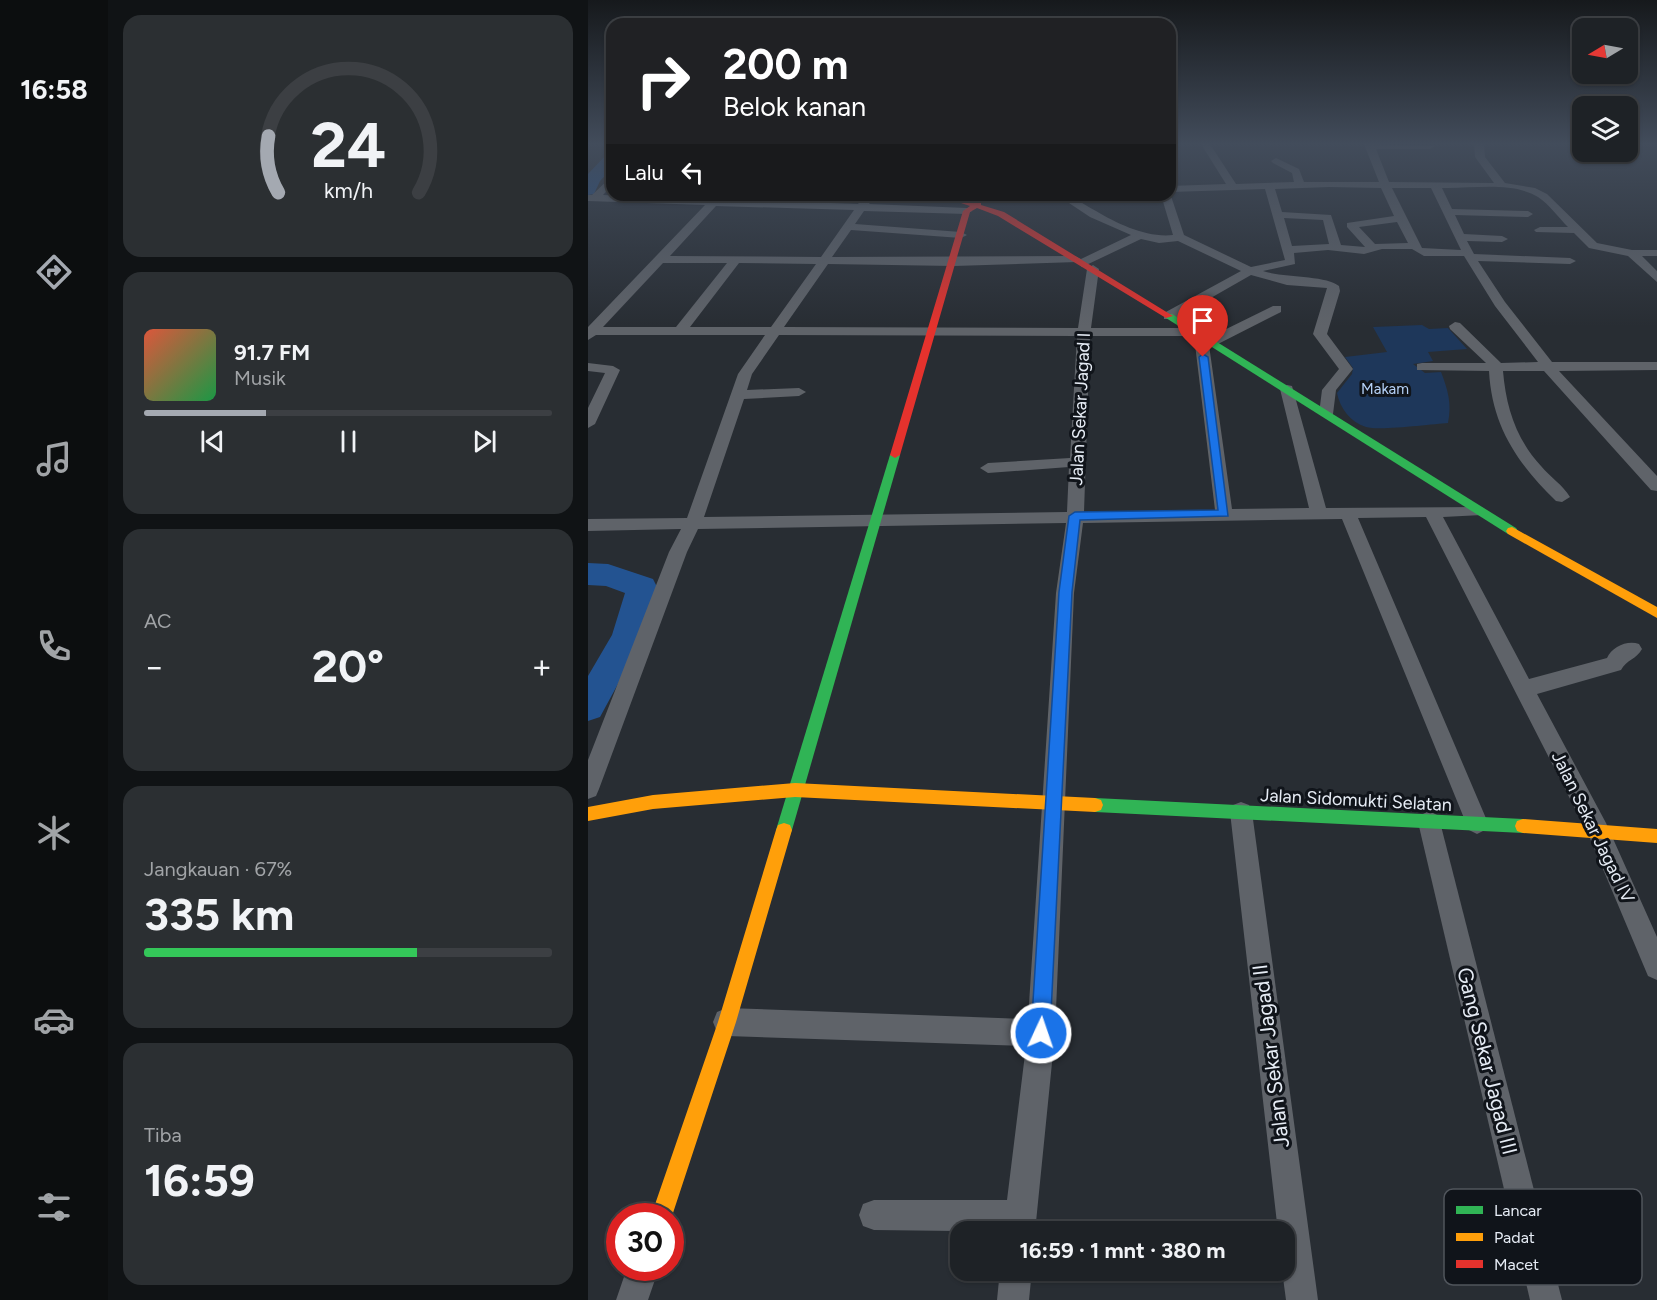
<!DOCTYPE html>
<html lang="id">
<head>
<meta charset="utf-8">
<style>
  :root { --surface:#1e2226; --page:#2b2f32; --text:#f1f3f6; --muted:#a1a4a7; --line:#3c3f43; --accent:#a4a9b1 }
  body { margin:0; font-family:Figtree,sans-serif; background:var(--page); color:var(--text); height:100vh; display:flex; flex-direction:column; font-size:22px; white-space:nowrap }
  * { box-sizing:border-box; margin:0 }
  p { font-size:20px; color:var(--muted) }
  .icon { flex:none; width:33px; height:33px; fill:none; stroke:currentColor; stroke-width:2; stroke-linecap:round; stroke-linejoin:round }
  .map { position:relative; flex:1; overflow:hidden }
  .details { display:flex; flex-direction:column; gap:15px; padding:15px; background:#101315; width:480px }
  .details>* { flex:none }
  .hud { position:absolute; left:18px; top:18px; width:570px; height:183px; border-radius:18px; box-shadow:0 2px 4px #0004,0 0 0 2px var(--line); background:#202124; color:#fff; overflow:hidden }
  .needle { width:39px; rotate:260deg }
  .buttons { position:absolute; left:984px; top:18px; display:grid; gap:12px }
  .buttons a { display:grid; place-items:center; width:66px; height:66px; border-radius:12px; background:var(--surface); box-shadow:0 2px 4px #0004,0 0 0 2px var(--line); font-size:30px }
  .speed { position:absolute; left:18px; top:1203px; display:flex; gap:12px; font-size:30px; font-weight:700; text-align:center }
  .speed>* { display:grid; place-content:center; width:78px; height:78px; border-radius:50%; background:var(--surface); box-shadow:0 2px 4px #0004,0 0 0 2px var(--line); line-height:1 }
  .speed .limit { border:9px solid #d22; background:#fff; color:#111 }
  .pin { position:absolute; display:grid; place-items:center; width:51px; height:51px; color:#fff; margin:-62px -26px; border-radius:50% 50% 50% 0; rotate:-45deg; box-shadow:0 0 6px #0007 }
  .pin .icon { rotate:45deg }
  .me { position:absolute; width:66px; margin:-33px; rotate:3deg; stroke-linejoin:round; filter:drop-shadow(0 0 4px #0008) }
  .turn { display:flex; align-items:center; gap:21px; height:126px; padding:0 18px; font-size:27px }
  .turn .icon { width:78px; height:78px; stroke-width:2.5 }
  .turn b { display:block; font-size:42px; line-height:51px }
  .then { display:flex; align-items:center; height:57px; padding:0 18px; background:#0003; gap:12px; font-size:22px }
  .big { font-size:45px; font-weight:700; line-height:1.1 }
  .details .card { flex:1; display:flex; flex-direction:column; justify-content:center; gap:9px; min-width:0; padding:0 21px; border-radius:18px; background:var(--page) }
  .details .dial { align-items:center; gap:0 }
  .dial svg { height:156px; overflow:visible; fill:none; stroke:var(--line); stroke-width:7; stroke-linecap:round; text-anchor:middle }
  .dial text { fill:var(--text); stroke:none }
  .song { display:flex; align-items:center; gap:18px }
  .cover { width:72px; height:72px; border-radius:9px; background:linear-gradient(135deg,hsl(10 70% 55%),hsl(140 70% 35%)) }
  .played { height:6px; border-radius:3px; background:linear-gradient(90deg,var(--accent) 30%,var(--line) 30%) }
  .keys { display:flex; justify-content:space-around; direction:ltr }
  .heat { display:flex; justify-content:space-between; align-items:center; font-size:33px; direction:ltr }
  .charge { height:9px; border-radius:4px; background:linear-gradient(90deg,#34c759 67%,var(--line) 0) }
  .trip { position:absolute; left:362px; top:1221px; width:345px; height:60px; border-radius:18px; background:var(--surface); box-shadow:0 2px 4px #0004,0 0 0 2px var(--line); font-weight:700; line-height:60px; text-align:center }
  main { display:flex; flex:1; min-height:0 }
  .tabs { display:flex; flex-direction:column; width:108px; justify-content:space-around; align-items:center; background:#0c0e0f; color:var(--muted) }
  .tabs .icon { width:42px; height:42px }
  .tabs .active { color:var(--accent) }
  .tabs b { font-size:27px; color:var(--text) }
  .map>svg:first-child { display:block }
  .green { fill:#1e375a }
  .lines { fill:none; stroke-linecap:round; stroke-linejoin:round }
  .river { fill:#235391; fill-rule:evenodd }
  .street { fill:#5f6369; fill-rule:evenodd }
  .fast { fill:#30b455; fill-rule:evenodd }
  .slow { fill:#ff9f0a; fill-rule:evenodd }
  .jam { fill:#e5322d; fill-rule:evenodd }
  .route { fill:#1a73e8; stroke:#114b97; stroke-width:1.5 }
  .labels { text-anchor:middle; stroke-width:6; stroke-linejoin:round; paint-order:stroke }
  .far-park-label { font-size:15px; fill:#b5d1f7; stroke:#10141a }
  .street-label { font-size:18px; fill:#e6ecf5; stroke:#10141a }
  .near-street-label { font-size:21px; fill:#e6ecf5; stroke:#10141a }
  .key { fill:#10141a; stroke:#50555c; stroke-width:1.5 }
  .key-label { font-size:16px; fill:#e6ecf5 }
</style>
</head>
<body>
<main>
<nav class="tabs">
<b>16:58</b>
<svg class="icon active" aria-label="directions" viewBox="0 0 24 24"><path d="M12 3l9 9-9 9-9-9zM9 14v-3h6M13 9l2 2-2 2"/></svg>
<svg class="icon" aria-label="music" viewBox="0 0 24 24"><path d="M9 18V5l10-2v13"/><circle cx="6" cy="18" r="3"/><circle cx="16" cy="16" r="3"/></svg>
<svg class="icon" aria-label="phone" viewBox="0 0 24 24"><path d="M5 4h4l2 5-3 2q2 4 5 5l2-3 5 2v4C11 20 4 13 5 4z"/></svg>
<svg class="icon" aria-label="climate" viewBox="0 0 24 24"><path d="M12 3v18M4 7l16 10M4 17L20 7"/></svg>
<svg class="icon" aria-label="car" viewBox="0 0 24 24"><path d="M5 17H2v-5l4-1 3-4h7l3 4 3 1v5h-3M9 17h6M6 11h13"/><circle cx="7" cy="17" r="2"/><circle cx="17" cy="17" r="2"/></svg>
<svg class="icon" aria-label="filters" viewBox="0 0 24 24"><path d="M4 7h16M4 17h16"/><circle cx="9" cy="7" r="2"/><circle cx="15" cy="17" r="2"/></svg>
</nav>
<section class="details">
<div class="card dial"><svg viewBox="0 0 100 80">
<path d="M14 69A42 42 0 1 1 86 69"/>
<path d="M14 69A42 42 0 0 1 9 40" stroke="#a4a9b1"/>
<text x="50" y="56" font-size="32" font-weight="700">24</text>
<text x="50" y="72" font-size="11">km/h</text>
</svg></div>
<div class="card">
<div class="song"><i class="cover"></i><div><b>91.7 FM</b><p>Musik</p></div></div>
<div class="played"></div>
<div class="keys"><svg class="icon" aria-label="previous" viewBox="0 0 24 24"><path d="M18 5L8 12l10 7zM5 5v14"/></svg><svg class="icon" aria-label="pause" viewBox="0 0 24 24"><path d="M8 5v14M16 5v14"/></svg><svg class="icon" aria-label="next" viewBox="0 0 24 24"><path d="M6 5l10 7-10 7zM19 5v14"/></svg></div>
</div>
<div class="card"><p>AC</p>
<div class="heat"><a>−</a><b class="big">20°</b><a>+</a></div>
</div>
<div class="card"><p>Jangkauan · 67%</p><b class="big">335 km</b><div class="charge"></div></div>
<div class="card"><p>Tiba</p><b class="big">16:59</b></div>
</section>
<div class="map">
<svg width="1069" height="1300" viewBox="0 0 1069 1300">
  <rect width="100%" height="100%" fill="#282d33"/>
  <path class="green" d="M834,325L841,329L860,328L879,349L840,352L845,361L825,364L837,373L853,372C860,390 864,404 860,423C844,424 792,431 778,427C762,422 752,408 749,393L764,374L765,368L757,357L799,352L785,327Z"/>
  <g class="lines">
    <g class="river">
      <path d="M24,153V168L12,181L6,194L0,195V174L18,155Z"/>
      <path d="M0,563L20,564L65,579L69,587L56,636L12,717L0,721V676L24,635L37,593L18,586L0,585Z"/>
    </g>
    <g class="street">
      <path d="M613,144H622L648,184L706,182L704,173L685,163L683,161L688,158L711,169L716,182H791L776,144L847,146L842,149H788L801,182L906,183L887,157L886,144H896L897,157L917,183L947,188L959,194L1009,243L1044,250H1069V256H1054L1069,271V282L1040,256L1001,248L986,233L948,232L946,230L952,227H980C970,217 961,204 950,197C924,181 883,189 854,188L864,209L940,211L945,214L940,217L867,215L876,234L914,236L920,239L914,242L879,241L886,254L982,258L988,261L982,264L890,261L917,302L964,362H1069V370L971,371L1069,476V491L1063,490L956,371H915C918,407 928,439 953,466C962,477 975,485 982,497L974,502L968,501C929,463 904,426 901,371L829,370V364L834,363H898L862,329L861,326L867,322L872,323L913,363L950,362L907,306L876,256H836L824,249H794L776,254L740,250L706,253L707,264L675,271C695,278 739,275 751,286L752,291L739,334L765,369L748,390L745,414L738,418L731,414L734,390L751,369L725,334L739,288L699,285L663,275L586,319H576V313L653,271L590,241L571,243L553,239L494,267L489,262L366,266L240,264L196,327L490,328L499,269L505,265L511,269L503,328H607L618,333L620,338L685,306H693V312L628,345H621L644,509L721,508L692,389L699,385L704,386L738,508L894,507L896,511L894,515L855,517L941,679L1019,658C1024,647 1039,640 1051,644L1054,649C1049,659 1038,660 1033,670L949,694L1018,823L1069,937V980L1060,976L1001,836L838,517L770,518L900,823L897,830L889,834L881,830L878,823L754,519L495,523L486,593L467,1033L447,1232L286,1230L275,1226L271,1215L275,1204L286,1200H419L438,1046L139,1036L129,1032L125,1022L129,1012L139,1008L440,1019L468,593L478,523L110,529L99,552L11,789L8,796L0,799V760L81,552L93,529L0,531V519L99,518L150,374L177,335H8L0,340V327L117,205L0,201V195H4L24,176V185L15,195L122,199L126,195H135L134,199L270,204L277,195H287L281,204L379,208L384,211L379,214L276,211L267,224L373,232L379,235L373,238L263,230L244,257L487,256L493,259L543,235L502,217L469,195C485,195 494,204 508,211C530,224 559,238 585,235L573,195L582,193L596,235L663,267L697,260L677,189L582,192V186L638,184ZM741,187L793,188L806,216L759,223V227L777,247L753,245L743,215L694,212L687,189ZM804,188H843L873,250L834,248ZM128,206L266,210L233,257L82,256ZM696,218L735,220L741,244L704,246ZM809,222L820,243L787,244L771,227ZM75,263H139L88,327H15ZM151,263L228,264L183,327H102ZM191,335L489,336L482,458L400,463L392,468L400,473L481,467L479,512L116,517L156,399L211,396L218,392L211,388L159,390L164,374ZM502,336H606L627,510L496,512Z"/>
      <path d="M510,195H520L522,201L513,203Z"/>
      <path d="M0,363L25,366L32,370L7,424L0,428V408L17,373L0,371Z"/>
      <path d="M653,802L661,805L664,812L730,1300H698L694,1270L696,1232H690L642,812L645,805Z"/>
      <path d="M841,811L849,815L852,822L974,1300H942L830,822L833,815Z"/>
      <path d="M39,1268H71L60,1300H28Z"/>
      <path d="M412,1270H444L441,1300H409Z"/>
    </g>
    <g class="fast">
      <path d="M578,314H584L928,528L930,531L928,534H920L578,318Z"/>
      <path d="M307,452L312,455L204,830L202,835L196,837L190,835L188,830L302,455Z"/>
      <path d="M507,798L935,819L941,821L943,826L941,831L935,833L507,812L501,810L499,805L501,800Z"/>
    </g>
    <g class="slow">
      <path d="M924,527L1069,607V618L920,534L918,531L920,528Z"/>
      <path d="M207,783L507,798L513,800L515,805L513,810L507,812L207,797L65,809L0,821V807L65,795Z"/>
      <path d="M935,819L1069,829V843L935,833L929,831L927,826L929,821Z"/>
      <path d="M196,823L202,825L204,830L148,1022L84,1216L82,1219V1216H63L130,1022L188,830L190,825Z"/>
    </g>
    <path class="jam" d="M364,195H372L376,198L393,202V205L416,212L585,316L578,318L410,216L389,208L382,212L312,455L307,458L302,455L375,211L382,206L370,202Z"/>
  </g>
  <linearGradient id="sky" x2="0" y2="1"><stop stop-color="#16191c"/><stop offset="0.44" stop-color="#424c5b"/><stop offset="1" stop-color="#424c5b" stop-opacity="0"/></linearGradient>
  <rect width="1069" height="326" fill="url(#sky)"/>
  <path class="route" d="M615,354L620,357L640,516L492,520L484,592L462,1033L459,1039L453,1042L446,1039L443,1033L471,592L481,516L487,512L630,510L611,357Z"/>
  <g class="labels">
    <g class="far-park-label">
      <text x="797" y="394">Makam</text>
    </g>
    <g class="street-label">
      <text transform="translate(492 409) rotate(-87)" y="6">Jalan Sekar Jagad I</text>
      <text transform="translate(768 800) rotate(3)" y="6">Jalan Sidomukti Selatan</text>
      <text transform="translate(1005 827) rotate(64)" y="6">Jalan Sekar Jagad IV</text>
    </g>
    <g class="near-street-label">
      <text transform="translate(683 1056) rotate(-97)" y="7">Jalan Sekar Jagad II</text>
      <text transform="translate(899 1061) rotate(76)" y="7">Gang Sekar Jagad III</text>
    </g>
  </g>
  <rect x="856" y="1189" width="198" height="96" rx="9" class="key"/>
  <rect x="868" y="1206" width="27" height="8" fill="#30b455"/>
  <rect x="868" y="1233" width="27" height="8" fill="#ff9f0a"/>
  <rect x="868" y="1260" width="27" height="8" fill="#e5322d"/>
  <g class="key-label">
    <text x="906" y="1216">Lancar</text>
    <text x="906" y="1243">Padat</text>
    <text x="906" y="1270">Macet</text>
  </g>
</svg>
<div class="buttons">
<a><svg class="needle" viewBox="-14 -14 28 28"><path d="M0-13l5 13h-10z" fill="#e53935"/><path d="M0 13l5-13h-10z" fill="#a1a4a7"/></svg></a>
<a><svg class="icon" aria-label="layers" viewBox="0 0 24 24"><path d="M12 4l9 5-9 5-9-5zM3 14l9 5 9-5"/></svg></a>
</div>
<div class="speed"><div class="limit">30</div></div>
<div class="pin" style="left:615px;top:357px;background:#d93025"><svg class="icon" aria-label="arrive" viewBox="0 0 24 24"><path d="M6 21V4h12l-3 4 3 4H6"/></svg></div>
<svg class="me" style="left:453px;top:1033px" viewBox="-20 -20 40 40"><circle r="17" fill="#1a73e8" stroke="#fff" stroke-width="3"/><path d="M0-11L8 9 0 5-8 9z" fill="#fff"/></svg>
<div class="trip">16:59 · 1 mnt · 380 m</div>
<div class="hud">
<div class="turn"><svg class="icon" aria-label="right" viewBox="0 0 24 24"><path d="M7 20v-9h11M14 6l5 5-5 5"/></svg><div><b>200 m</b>Belok kanan</div></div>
<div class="then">Lalu<svg class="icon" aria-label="left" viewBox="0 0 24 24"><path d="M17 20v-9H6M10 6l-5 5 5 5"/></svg></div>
</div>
</div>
</main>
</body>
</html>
